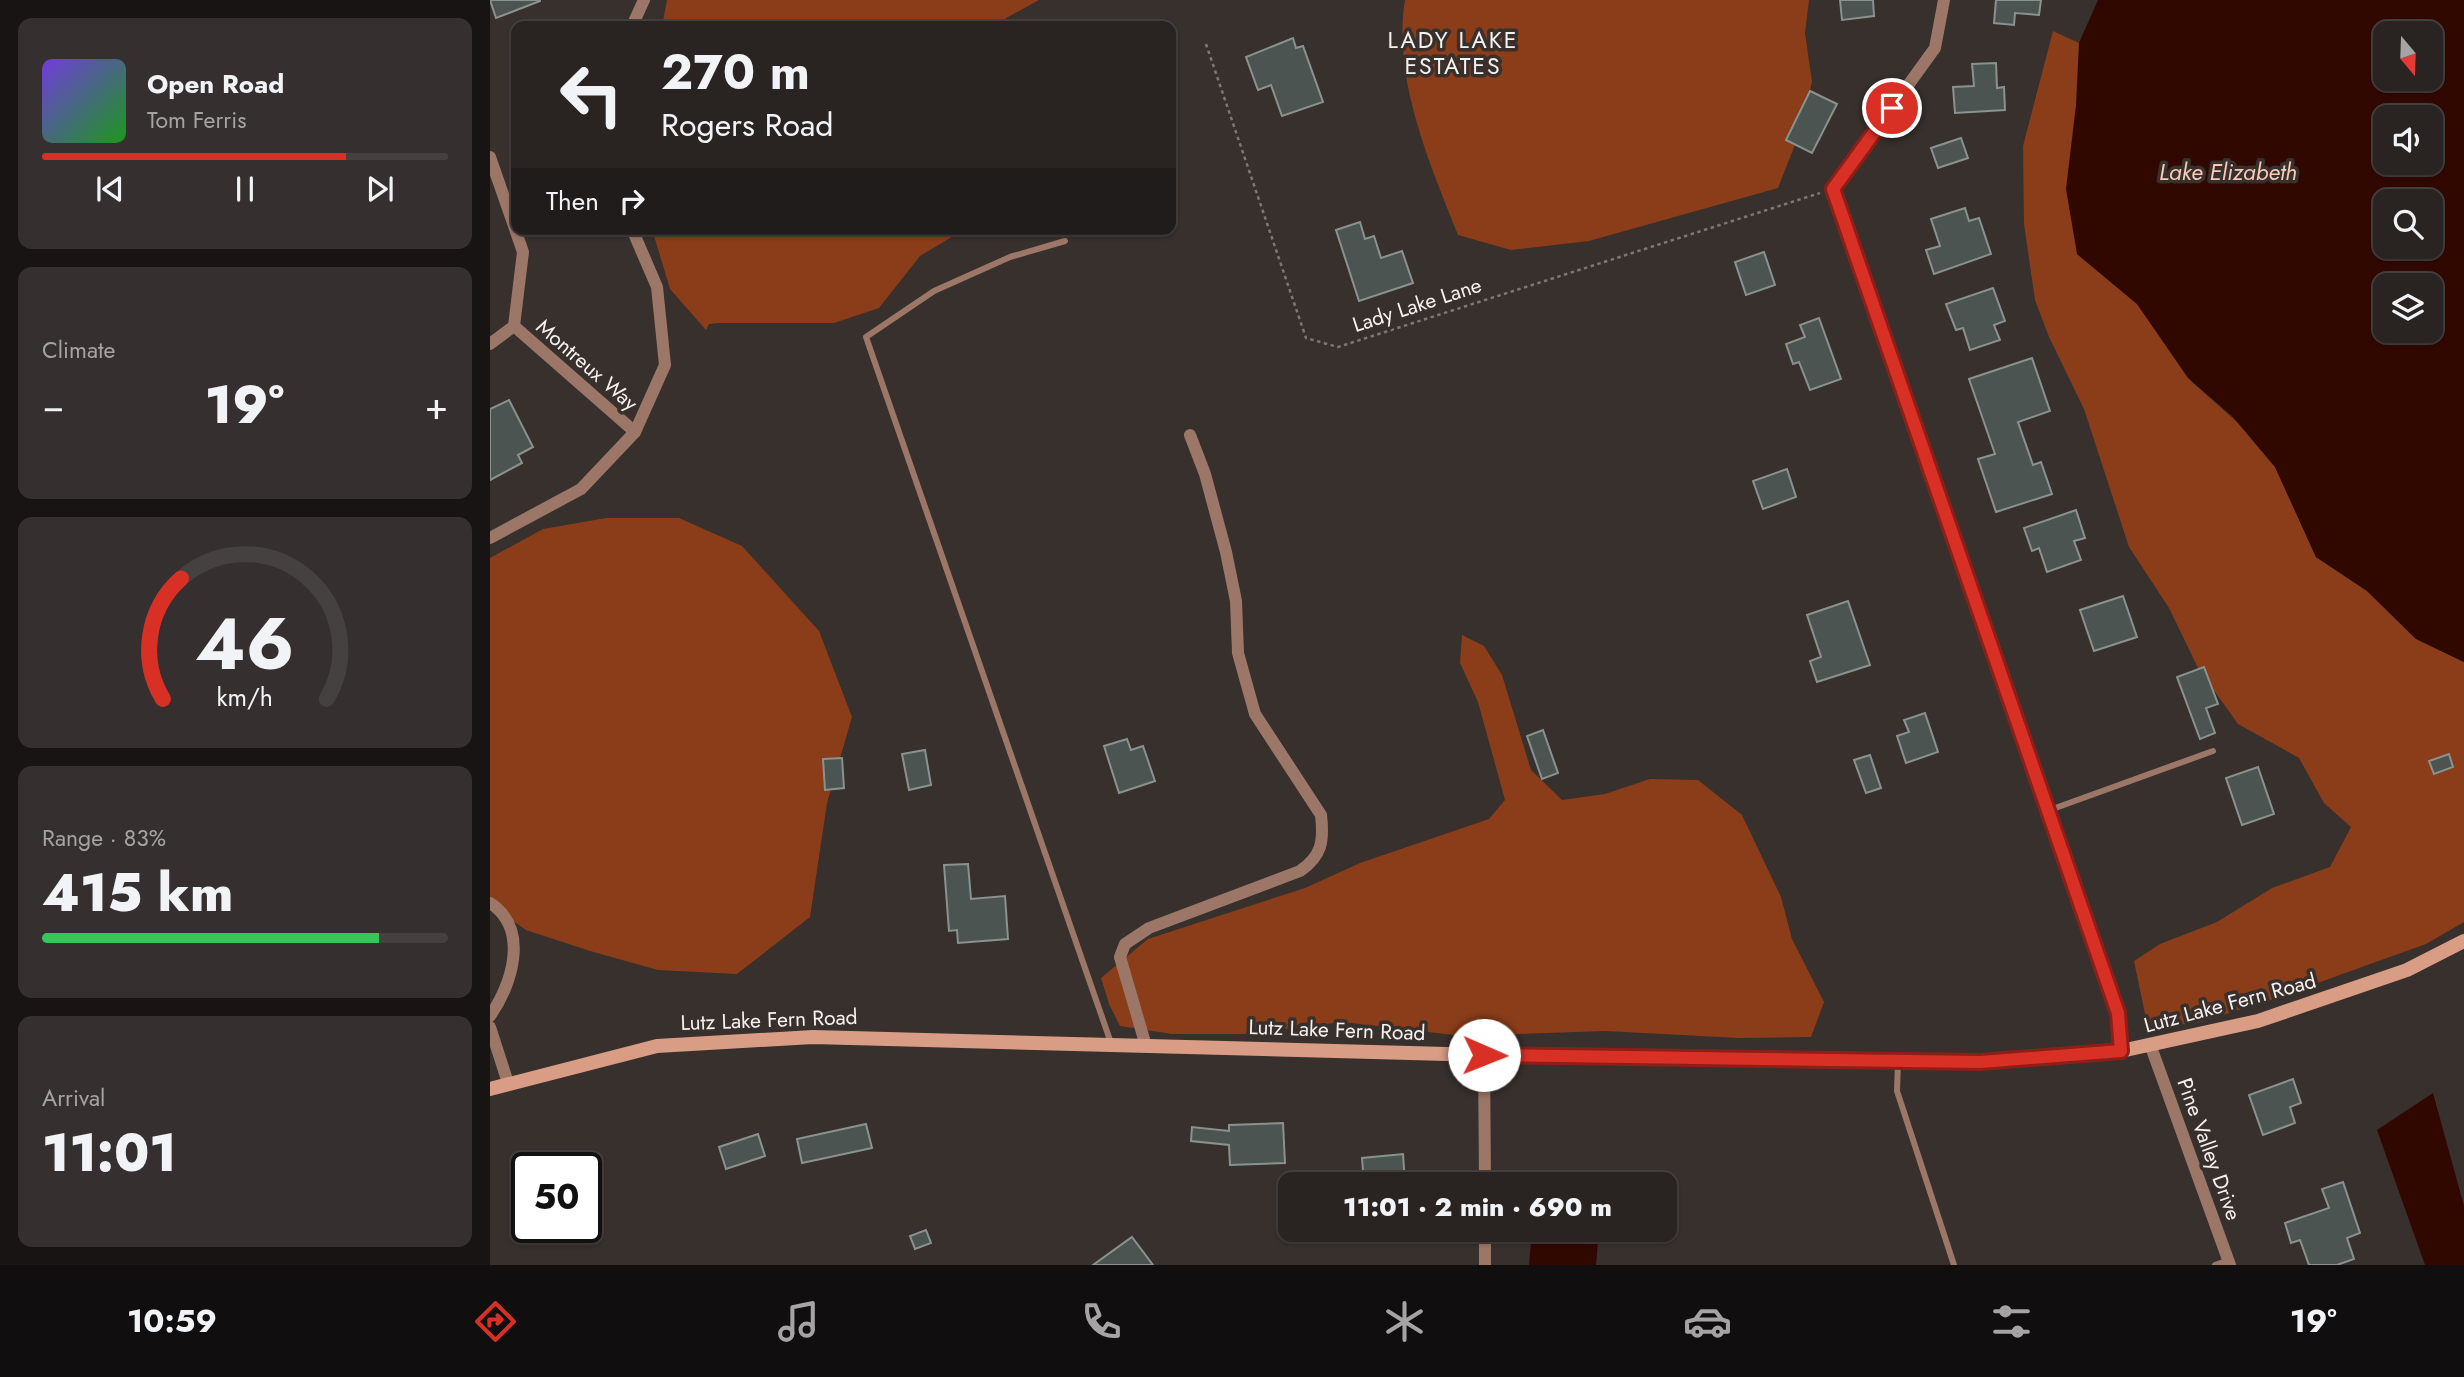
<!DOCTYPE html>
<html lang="en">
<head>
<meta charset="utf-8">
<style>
  :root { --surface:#292422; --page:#35302f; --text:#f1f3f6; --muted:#a5a4a5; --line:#454140; --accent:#d93025 }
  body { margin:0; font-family:Jost,sans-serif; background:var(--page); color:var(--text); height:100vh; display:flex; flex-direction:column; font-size:26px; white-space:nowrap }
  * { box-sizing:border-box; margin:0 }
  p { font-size:23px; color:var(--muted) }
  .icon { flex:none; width:38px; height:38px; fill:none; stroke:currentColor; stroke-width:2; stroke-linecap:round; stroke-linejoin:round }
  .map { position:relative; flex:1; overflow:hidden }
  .panel { display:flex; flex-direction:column; gap:18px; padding:18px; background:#171413; width:490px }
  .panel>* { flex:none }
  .hud { position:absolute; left:21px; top:21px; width:665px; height:214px; border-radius:14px; box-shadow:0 2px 5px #0004,0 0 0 2px var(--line); background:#292422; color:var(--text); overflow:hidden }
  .needle { width:46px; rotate:161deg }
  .tools { position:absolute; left:1883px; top:21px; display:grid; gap:14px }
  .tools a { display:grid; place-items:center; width:70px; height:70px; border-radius:14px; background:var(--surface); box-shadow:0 2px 5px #0004,0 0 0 2px var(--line); font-size:35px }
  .speed { position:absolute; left:21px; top:1152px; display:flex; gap:14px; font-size:35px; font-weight:700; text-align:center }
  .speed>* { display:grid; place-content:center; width:91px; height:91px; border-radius:50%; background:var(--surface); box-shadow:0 2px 5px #0004,0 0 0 2px var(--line); line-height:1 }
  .speed .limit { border:4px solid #111; border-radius:10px; background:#fff; color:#111 }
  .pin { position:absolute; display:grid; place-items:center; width:60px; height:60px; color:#fff; margin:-30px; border:4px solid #fff; border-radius:50%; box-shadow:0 2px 7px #0007 }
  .me { position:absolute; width:77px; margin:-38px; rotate:91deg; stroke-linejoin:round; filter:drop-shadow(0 0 5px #0008) }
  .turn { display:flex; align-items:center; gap:24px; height:147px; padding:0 35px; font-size:32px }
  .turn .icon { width:91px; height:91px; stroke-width:2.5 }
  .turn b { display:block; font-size:49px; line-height:60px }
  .then { display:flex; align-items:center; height:66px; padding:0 35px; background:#0003; gap:14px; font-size:26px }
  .big { font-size:52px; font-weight:800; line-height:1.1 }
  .panel .widget { flex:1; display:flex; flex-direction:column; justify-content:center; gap:10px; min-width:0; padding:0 24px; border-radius:14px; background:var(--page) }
  .panel .dial { align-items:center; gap:0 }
  .dial svg { height:182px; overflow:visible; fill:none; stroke:var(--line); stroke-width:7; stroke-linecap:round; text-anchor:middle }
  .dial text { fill:var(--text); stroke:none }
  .song { display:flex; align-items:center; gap:21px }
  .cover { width:84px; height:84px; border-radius:10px; background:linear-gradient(135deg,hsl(260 70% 55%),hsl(120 70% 35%)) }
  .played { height:7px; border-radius:4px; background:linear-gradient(90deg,var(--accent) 75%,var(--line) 75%) }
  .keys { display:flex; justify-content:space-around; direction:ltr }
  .heat { display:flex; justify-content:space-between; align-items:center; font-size:38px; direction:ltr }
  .charge { height:10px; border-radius:5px; background:linear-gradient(90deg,#34c759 83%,var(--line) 0) }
  .trip { position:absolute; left:788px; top:1172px; width:399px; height:70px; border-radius:14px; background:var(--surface); box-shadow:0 2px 5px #0004,0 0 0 2px var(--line); font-weight:800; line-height:70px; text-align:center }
  .menu { display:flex; height:112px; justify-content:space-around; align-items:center; background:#100e0e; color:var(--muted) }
  .menu .icon { width:49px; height:49px }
  .menu .active { color:var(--accent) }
  .menu b { font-size:32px; color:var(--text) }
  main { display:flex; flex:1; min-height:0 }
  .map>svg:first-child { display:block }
  .forest { fill:#8b3d19 }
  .water { fill:#300800; fill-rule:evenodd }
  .building { fill:#4c5451; stroke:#89928f; stroke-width:2 }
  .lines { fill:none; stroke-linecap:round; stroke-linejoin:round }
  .path { stroke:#7e7775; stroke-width:2.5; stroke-dasharray:3.5 3.5; stroke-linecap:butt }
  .lane { stroke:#9c7768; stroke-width:6 }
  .street { stroke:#9c7768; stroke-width:12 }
  .secondary { stroke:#d99d85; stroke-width:14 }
  .route-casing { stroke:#8d1f18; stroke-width:18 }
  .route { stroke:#d93025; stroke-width:12 }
  .labels { text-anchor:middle; stroke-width:7; stroke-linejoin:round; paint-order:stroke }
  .street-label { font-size:21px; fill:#f6f1ef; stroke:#37302d }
  .neighbourhood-label { font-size:23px; letter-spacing:2px; fill:#f6f1ef; stroke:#37302d }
  .water-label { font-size:23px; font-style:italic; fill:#f9cab8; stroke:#37302d }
</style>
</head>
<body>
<main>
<section class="panel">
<div class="widget">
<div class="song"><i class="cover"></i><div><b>Open Road</b><p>Tom Ferris</p></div></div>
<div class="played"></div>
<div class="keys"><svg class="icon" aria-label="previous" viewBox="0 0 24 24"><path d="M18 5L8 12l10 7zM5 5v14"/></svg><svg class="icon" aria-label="pause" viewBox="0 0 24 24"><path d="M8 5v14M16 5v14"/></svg><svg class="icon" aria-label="next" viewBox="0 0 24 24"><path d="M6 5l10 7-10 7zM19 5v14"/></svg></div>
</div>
<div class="widget"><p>Climate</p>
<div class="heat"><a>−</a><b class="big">19°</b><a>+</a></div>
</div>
<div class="widget dial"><svg viewBox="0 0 100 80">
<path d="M14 69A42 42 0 1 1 86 69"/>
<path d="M14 69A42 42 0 0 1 22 16" stroke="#d93025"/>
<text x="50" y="56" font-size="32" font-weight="700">46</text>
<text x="50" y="72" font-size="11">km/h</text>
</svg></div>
<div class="widget"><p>Range · 83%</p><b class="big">415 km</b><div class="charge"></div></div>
<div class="widget"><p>Arrival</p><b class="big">11:01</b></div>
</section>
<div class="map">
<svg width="1974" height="1265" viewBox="0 0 1974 1265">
  <rect width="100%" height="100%" fill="#37302d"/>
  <g class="forest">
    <path d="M177,0H549L502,26H172Z"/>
    <path d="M915,0H1319L1315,33L1322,82L1310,132L1288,188L1099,241L1021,250L968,235C940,164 902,78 915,0Z"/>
    <path d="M1563,31L1589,43L1587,254L1647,304L1702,382L1748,423L1785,467L1826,557L1877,591L1926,639L1974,662V922L1936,944L1772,1003L1707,1023L1658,1028L1644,961L1670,944L1727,922L1782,888L1840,867L1861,827L1834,803L1809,758L1748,724L1708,668L1679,608L1639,547L1594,409L1559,337L1545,300L1534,224L1533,146Z"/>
    <path d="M162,229H475L430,256L389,308L344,323H227L219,324L216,330L180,289Z"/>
    <path d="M116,518H189L252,546L329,631L362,717L337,803L320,917L247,974L168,970L100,951L36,930L0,905V558L53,529Z"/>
    <path d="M972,635L994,646L1012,675L1041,770L1072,800L1115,794L1160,779L1208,780L1252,815L1291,897L1302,939L1334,1002L1321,1037L1249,1038L1115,1031L972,1036L853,1022L753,1034H682L630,1026L619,1004L611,978L658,939L815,888L870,863L999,819L1015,800L988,702L970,663Z"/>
  </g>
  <g class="water">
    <path d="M1608,0H1974V662L1926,639L1877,591L1826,557L1785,467L1743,417L1698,378L1647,304L1587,254L1576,189L1586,105L1589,43ZM1895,33H1941V79H1895ZM1895,117H1941V163H1895ZM1895,201H1941V247H1895ZM1895,285H1941V331H1895Z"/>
    <path d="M1943,1093L1974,1206V1265H1935L1887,1130Z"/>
    <path d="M1042,1230H1109L1106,1265H1039Z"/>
  </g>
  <g class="building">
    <path d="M0,0H50V1L6,18Z"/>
    <path d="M1350,0H1383L1384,16L1352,20Z"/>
    <path d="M1506,0H1551L1549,15L1525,13L1524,25L1504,23Z"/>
    <path d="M803,38L806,48L813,46L833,102L792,116L781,85L768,90L756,57Z"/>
    <path d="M1506,63L1507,88L1514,87L1515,110L1465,113L1463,87L1484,86L1482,64Z"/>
    <path d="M1320,91L1347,104L1322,153L1296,140Z"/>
    <path d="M1471,138L1478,158L1448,168L1441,148Z"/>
    <path d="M1475,208L1479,221L1489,218L1501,254L1444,274L1436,250L1450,246L1441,219Z"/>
    <path d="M870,222L875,239L884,236L891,258L912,251L923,283L869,301L846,230Z"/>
    <path d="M1274,252L1285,285L1256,295L1245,262Z"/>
    <path d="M1503,288L1515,321L1504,325L1510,340L1480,350L1473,328L1466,330L1456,304Z"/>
    <path d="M1329,318L1351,379L1320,390L1309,362L1303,364L1296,344L1315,337L1310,325Z"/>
    <path d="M1542,358L1560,411L1528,422L1543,465L1551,462L1562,494L1506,512L1488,459L1505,454L1479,379Z"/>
    <path d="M19,400L43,447L28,455L32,463L0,480V409Z"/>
    <path d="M1297,469L1306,497L1273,509L1263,481Z"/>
    <path d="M1586,510L1595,538L1584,541L1591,560L1557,572L1549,548L1542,551L1534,528Z"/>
    <path d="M1633,596L1647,637L1604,651L1590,610Z"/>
    <path d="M1358,601L1380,665L1327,682L1320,661L1331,657L1317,615Z"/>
    <path d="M1714,667L1728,704L1716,708L1725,733L1710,739L1687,677Z"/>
    <path d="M1435,713L1448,752L1416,763L1407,736L1419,732L1414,720Z"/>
    <path d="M1053,730L1068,773L1052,779L1037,736Z"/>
    <path d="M637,739L641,750L653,746L665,781L629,793L614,746Z"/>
    <path d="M435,750L441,785L419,790L412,754Z"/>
    <path d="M1959,754L1963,767L1944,774L1939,761Z"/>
    <path d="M1380,755L1391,788L1376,793L1364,760Z"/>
    <path d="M352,758L354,788L335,790L333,759Z"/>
    <path d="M1768,767L1784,814L1752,825L1736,778Z"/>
    <path d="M478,864L481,899L515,896L518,939L468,943L467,930L459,931L454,865Z"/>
    <path d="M1803,1079L1811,1103L1800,1107L1805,1123L1773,1135L1759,1095Z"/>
    <path d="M793,1123L795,1163L740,1165L739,1145L701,1141L702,1127L739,1131V1125Z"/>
    <path d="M376,1124L382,1148L312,1163L307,1139Z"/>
    <path d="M268,1134L275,1156L236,1169L229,1147Z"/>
    <path d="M913,1154L915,1183L874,1185L872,1158Z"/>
    <path d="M1853,1182L1870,1233L1857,1238L1864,1259L1847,1265H1819L1810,1240L1801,1243L1795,1223L1839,1208L1832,1189Z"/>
    <path d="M436,1230L441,1243L425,1249L420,1236Z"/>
    <path d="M642,1237L663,1265H603Z"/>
  </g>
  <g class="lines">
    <path class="path" d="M716,44L816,338L848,347L1330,193"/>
    <g class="lane">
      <path d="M575,241L520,257L444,291L376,337L621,1043"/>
      <path d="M1557,811L1723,751"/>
      <path d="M1408,1061L1407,1091L1464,1265"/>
      <path d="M1725,1265L1739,1260"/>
    </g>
    <g class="street">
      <path d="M1454,0L1445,48L1343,189L1627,1013L1631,1051"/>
      <path d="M142,26L154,0"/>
      <path d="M0,157L33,252L24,326L0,344"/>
      <path d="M24,326L145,432"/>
      <path d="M0,538L91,489L145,432L175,365L167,287L142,229"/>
      <path d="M0,903C40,929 22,985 0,1016"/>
      <path d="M0,1027L18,1083"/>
      <path d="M656,1046L630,957L635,944L659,928L810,871C832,856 834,841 831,815L765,714L748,653L746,601L736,552L715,474L700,435"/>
      <path d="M1661,1047L1740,1265"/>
      <path d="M994,1055L995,1185"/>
      <path d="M995,1230V1265"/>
    </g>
    <path class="secondary" d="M0,1089L167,1046L323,1037L994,1055L1490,1062L1631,1051L1768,1021L1917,970L1974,941"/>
  </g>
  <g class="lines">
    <g class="route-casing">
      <path id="route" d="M994,1055L1490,1062L1631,1051L1628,1013L1343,189L1402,108"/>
    </g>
    <use href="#route" class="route"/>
  </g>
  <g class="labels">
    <g class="street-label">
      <text transform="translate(927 305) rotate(-18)" y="7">Lady Lake Lane</text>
      <text transform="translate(97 365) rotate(41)" y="7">Montreux Way</text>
      <text transform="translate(1740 1003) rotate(-15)" y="7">Lutz Lake Fern Road</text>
      <text transform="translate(279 1020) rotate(-2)" y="7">Lutz Lake Fern Road</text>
      <text transform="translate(847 1030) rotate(2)" y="7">Lutz Lake Fern Road</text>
      <text transform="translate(1719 1149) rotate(70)" y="7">Pine Valley Drive</text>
    </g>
    <g class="neighbourhood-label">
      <text x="963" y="48">LADY LAKE<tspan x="963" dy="26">ESTATES</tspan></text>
    </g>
    <g class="water-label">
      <text x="1738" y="180">Lake Elizabeth</text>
    </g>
  </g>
</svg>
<div class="tools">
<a><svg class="needle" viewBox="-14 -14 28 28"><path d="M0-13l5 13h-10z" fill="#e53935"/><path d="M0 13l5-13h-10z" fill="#a5a4a5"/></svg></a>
<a><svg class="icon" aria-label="sound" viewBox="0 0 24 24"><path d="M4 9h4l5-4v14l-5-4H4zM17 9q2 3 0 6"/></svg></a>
<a><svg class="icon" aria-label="search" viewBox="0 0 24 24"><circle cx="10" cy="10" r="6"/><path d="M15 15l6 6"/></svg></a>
<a><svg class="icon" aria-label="layers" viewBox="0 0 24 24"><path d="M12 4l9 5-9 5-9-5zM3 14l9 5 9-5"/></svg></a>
</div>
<div class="speed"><div class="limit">50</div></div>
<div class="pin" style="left:1402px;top:108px;background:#d93025"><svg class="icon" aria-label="arrive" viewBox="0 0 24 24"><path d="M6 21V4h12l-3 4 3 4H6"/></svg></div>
<svg class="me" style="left:994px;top:1055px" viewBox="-20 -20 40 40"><circle r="19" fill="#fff"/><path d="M0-13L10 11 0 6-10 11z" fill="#d93025"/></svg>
<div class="trip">11:01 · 2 min · 690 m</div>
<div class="hud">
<div class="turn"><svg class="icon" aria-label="left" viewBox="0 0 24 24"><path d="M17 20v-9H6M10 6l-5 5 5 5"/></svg><div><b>270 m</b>Rogers Road</div></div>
<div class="then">Then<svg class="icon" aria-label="right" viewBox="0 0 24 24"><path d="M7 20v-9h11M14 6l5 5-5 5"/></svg></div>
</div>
</div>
</main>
<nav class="menu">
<b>10:59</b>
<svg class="icon active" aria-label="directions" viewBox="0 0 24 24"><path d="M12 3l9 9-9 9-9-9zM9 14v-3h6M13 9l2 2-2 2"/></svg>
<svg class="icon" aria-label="music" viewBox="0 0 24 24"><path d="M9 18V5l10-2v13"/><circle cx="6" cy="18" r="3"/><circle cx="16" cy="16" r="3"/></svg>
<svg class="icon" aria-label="phone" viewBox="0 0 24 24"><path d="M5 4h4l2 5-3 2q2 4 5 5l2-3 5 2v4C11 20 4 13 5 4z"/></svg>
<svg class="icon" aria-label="climate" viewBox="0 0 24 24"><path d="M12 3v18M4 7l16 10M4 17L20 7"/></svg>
<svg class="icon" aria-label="car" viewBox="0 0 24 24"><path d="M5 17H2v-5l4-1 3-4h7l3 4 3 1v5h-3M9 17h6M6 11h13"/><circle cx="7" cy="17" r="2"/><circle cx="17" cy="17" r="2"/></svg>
<svg class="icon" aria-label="filters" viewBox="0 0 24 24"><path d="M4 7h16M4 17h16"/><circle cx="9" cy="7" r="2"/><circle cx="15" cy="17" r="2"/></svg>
<b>19°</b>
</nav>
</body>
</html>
